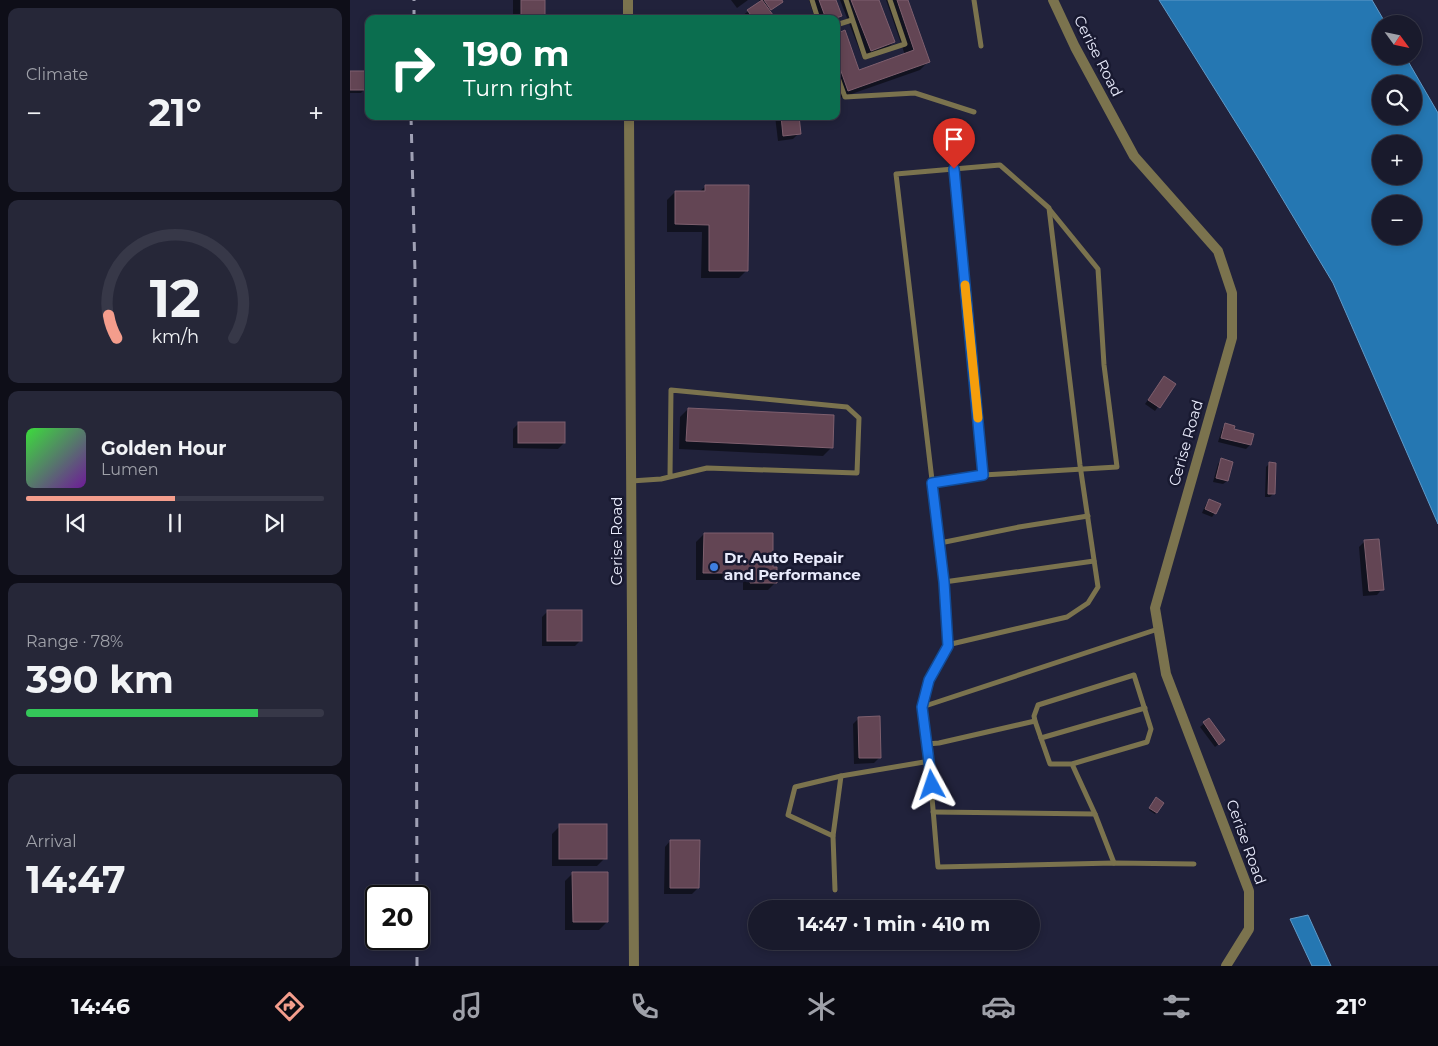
<!DOCTYPE html>
<html lang="en">
<head>
<meta charset="utf-8">
<style>
  :root { --surface:#191a2c; --page:#262738; --text:#f1f3f6; --muted:#9fa1a9; --line:#373848; --accent:#f49d8c }
  body { margin:0; font-family:Montserrat,sans-serif; background:var(--page); color:var(--text); height:100vh; display:flex; flex-direction:column; font-size:19px; white-space:nowrap }
  * { box-sizing:border-box; margin:0 }
  p { font-size:16px; color:var(--muted) }
  .icon { flex:none; width:28px; height:28px; fill:none; stroke:currentColor; stroke-width:2; stroke-linecap:round; stroke-linejoin:round }
  .map { position:relative; flex:1; overflow:hidden }
  .sheet { display:flex; flex-direction:column; gap:8px; padding:8px; background:#0e0e18; width:350px }
  .sheet>* { flex:none }
  .top-card { position:absolute; left:15px; top:15px; width:475px; height:105px; border-radius:10px; box-shadow:0 2px 8px #0003,0 0 0 1px var(--line); background:#0b6e4f; color:#fff; overflow:hidden }
  .needle { width:32px; rotate:123deg }
  .fabs { position:absolute; left:1022px; top:15px; display:grid; gap:10px }
  .fabs a { display:grid; place-items:center; width:50px; height:50px; border-radius:50%; background:var(--surface); box-shadow:0 2px 8px #0003,0 0 0 1px var(--line); font-size:25px }
  .speed { position:absolute; left:15px; top:885px; display:flex; gap:10px; font-size:25px; font-weight:700; text-align:center }
  .speed>* { display:grid; place-content:center; width:65px; height:65px; border-radius:50%; background:var(--surface); box-shadow:0 2px 8px #0003,0 0 0 1px var(--line); line-height:1 }
  .speed .limit { border:2px solid #111; border-radius:8px; background:#fff; color:#111 }
  .pin { position:absolute; display:grid; place-items:center; width:42px; height:42px; color:#fff; margin:-51px -21px; border-radius:50% 50% 50% 0; rotate:-45deg; box-shadow:0 0 5px #0007 }
  .pin .icon { rotate:45deg }
  .me { position:absolute; width:55px; margin:-28px; rotate:355deg; stroke-linejoin:round; filter:drop-shadow(0 0 4px #0008) }
  .turn { display:flex; align-items:center; gap:18px; height:105px; padding:0 15px; font-size:22px }
  .turn .icon { width:65px; height:65px; stroke-width:2.5 }
  .turn b { display:block; font-size:35px; line-height:42px }
  .big { font-size:38px; font-weight:700; line-height:1.1 }
  .sheet .tile { flex:1; display:flex; flex-direction:column; justify-content:center; gap:8px; min-width:0; padding:0 18px; border-radius:10px; background:var(--page) }
  .sheet .dial { align-items:center; gap:0 }
  .dial svg { height:130px; overflow:visible; fill:none; stroke:var(--line); stroke-width:7; stroke-linecap:round; text-anchor:middle }
  .dial text { fill:var(--text); stroke:none }
  .song { display:flex; align-items:center; gap:15px }
  .cover { width:60px; height:60px; border-radius:8px; background:linear-gradient(135deg,hsl(120 70% 55%),hsl(280 70% 35%)) }
  .played { height:5px; border-radius:2px; background:linear-gradient(90deg,var(--accent) 50%,var(--line) 50%) }
  .keys { display:flex; justify-content:space-around; direction:ltr }
  .heat { display:flex; justify-content:space-between; align-items:center; font-size:28px; direction:ltr }
  .charge { height:8px; border-radius:4px; background:linear-gradient(90deg,#34c759 78%,var(--line) 0) }
  .trip { position:absolute; left:398px; top:900px; width:292px; height:50px; border-radius:25px; background:var(--surface); box-shadow:0 2px 8px #0003,0 0 0 1px var(--line); font-weight:700; line-height:50px; text-align:center }
  .dock { display:flex; height:80px; justify-content:space-around; align-items:center; background:#0a0a12; color:var(--muted) }
  .dock .icon { width:35px; height:35px }
  .dock .on { color:var(--accent) }
  .dock b { font-size:22px; color:var(--text) }
  main { display:flex; flex:1; min-height:0 }
  .map>svg:first-child { display:block }
  .water { fill:#2577b2; stroke:#609ac8; fill-rule:evenodd }
  .shadow { fill:#0007 }
  .building { fill:#634554; stroke:#7e5f6e }
  .lines { fill:none; stroke-linecap:round; stroke-linejoin:round }
  .lane { stroke:#7b734e; stroke-width:5 }
  .street { stroke:#7b734e; stroke-width:10 }
  .rail { stroke:#9fa0b4; stroke-width:3; stroke-dasharray:9 9; stroke-linecap:butt }
  .route-casing { stroke:#114b97; stroke-width:12 }
  .route { stroke:#1a73e8; stroke-width:9 }
  .slow { stroke:#f59e0b; stroke-width:9 }
  .shop-dot { fill:#3f7fe0; stroke:#181930; stroke-width:2 }
  .labels { text-anchor:middle; stroke-width:5; stroke-linejoin:round; paint-order:stroke }
  .street-label { font-size:15px; fill:#e8eafb; stroke:#181930 }
  .poi-label { font-size:15px; font-weight:bold; fill:#e8eafb; stroke:#181930; text-anchor:start }
</style>
</head>
<body>
<main>
<section class="sheet">
<div class="tile"><p>Climate</p>
<div class="heat"><a>−</a><b class="big">21°</b><a>+</a></div>
</div>
<div class="tile dial"><svg viewBox="0 0 100 80">
<path d="M14 69A42 42 0 1 1 86 69"/>
<path d="M14 69A42 42 0 0 1 9 55" stroke="#f49d8c"/>
<text x="50" y="56" font-size="32" font-weight="700">12</text>
<text x="50" y="72" font-size="11">km/h</text>
</svg></div>
<div class="tile">
<div class="song"><i class="cover"></i><div><b>Golden Hour</b><p>Lumen</p></div></div>
<div class="played"></div>
<div class="keys"><svg class="icon" aria-label="previous" viewBox="0 0 24 24"><path d="M18 5L8 12l10 7zM5 5v14"/></svg><svg class="icon" aria-label="pause" viewBox="0 0 24 24"><path d="M8 5v14M16 5v14"/></svg><svg class="icon" aria-label="next" viewBox="0 0 24 24"><path d="M6 5l10 7-10 7zM19 5v14"/></svg></div>
</div>
<div class="tile"><p>Range · 78%</p><b class="big">390 km</b><div class="charge"></div></div>
<div class="tile"><p>Arrival</p><b class="big">14:47</b></div>
</section>
<div class="map">
<svg width="1088" height="966" viewBox="0 0 1088 966">
  <rect width="100%" height="100%" fill="#21223b"/>
  <g class="water">
    <path d="M809,0H1022L1036,24H1031V56H1055L1088,113V524L983,283L908,158ZM1031,84H1064V116H1031ZM1031,144H1064V176H1031ZM1031,204H1064V236H1031Z"/>
    <path d="M958,915L981,966H962L940,919Z"/>
  </g>
  <g class="shadow">
    <rect x="163" y="0" width="31" height="19"/>
    <path d="M381,0H398L387,8Z"/>
    <path d="M409,0H430L428,5L419,11L424,19H394L392,16L410,2Z"/>
    <path d="M459,0H485L490,15L486,19H465Z"/>
    <path d="M490,0H528L544,42L536,50L513,59Z"/>
    <path d="M536,0H557L578,62L570,70L490,98L486,87V35L508,71L555,55Z"/>
    <path d="M0,72L15,89L11,93H0Z"/>
    <path d="M425,116H448L449,133L443,139L428,141Z"/>
    <path d="M356,186L397,270L389,278H351L352,232H317V200L325,192H349Z"/>
    <path d="M814,378L824,384L805,411L795,404Z"/>
    <path d="M338,409L481,448L473,456L329,449L330,417Z"/>
    <path d="M169,423L214,443L208,449L163,448V429Z"/>
    <path d="M875,425L883,430L902,435L900,445L896,449L868,442L872,429Z"/>
    <path d="M871,460L882,462L877,481L873,484L863,482L868,464Z"/>
    <path d="M919,464L923,494L920,497H915L916,467Z"/>
    <path d="M859,501L865,513L862,517L852,513L856,504Z"/>
    <path d="M354,534L422,569L426,582L418,590H393V580H346V542Z"/>
    <path d="M1015,541L1032,589L1027,595L1013,596L1009,547Z"/>
    <path d="M198,611L231,640L225,646H192V617Z"/>
    <path d="M509,718L530,757L524,763L504,764L503,724Z"/>
    <path d="M859,719L870,743L865,747L850,727Z"/>
    <path d="M805,801L813,804L805,814L799,810Z"/>
    <path d="M210,826L255,858L247,866H202V834Z"/>
    <path d="M320,841L348,888L342,894H314L315,847Z"/>
    <path d="M223,873L257,922L249,930H215V881Z"/>
  </g>
  <g class="building">
    <rect x="171" y="0" width="24" height="19"/>
    <path d="M412,0L426,19H404L397,10Z"/>
    <path d="M414,0H432L433,2L421,10Z"/>
    <path d="M469,0H486L492,16L483,19H476Z"/>
    <path d="M501,0H529L545,42L521,51Z"/>
    <path d="M547,0H558L580,62L498,91L486,57V34L495,30L509,70L564,50Z"/>
    <rect x="0" y="71" width="16" height="19"/>
    <path d="M431,116H449L451,134L433,136Z"/>
    <path d="M355,185H399L398,271H359V225L325,224V191H355Z"/>
    <path d="M814,376L826,384L810,408L798,400Z"/>
    <path d="M338,408L484,415L483,448L336,441Z"/>
    <rect x="168" y="422" width="47" height="21"/>
    <path d="M875,423L885,426L884,429L904,434L901,445L871,438Z"/>
    <path d="M871,458L883,462L878,481L866,478Z"/>
    <path d="M919,462L926,463L925,494H918Z"/>
    <path d="M859,499L871,504L866,514L855,509Z"/>
    <path d="M354,533H423V567H427V583H400V573H353Z"/>
    <path d="M1029,539L1034,590L1019,591L1014,540Z"/>
    <rect x="197" y="610" width="35" height="31"/>
    <path d="M530,716L531,758H509L508,717Z"/>
    <path d="M859,718L875,740L869,745L853,722Z"/>
    <path d="M806,797L814,803L807,813L799,808Z"/>
    <rect x="209" y="824" width="48" height="35"/>
    <path d="M320,840H350L349,888H320Z"/>
    <path d="M222,872H258V922H223Z"/>
  </g>
  <g class="lines">
    <g class="lane">
      <path d="M462,0L468,19"/>
      <path d="M496,0L515,57L555,44L540,0"/>
      <path d="M624,0L631,46"/>
      <path d="M486,25L502,20"/>
      <path d="M486,72L495,97L565,93L624,112"/>
      <path d="M604,169L633,475L767,467L754,365L748,269L700,210"/>
      <path d="M281,481L311,479L357,468L507,473L509,418L497,407L321,390L320,476"/>
      <path d="M582,483L633,475"/>
      <path d="M590,543L669,527L738,516"/>
      <path d="M594,582L744,561"/>
      <path d="M808,629L572,707C580,760 583,814 588,867L764,863L844,864"/>
      <path d="M572,707L579,681L597,645L594,582L546,174L650,165L699,208L730,465L748,587L738,603L717,617L597,645"/>
      <path d="M691,738L795,708"/>
      <path d="M577,744L589,743L685,721"/>
      <path d="M722,764H700L685,721L684,716L688,705L784,675L801,729L797,742L722,764L745,814L764,863"/>
      <path d="M583,812L745,814"/>
      <path d="M483,836L491,776"/>
      <path d="M485,890L483,836L438,815L445,787L491,776L580,761"/>
    </g>
    <g class="street">
      <path d="M278,0V19"/>
      <path d="M703,0L725,47L784,156L868,251L882,293V338L805,608L816,674L899,891V929L876,966"/>
      <path d="M279,116L284,966"/>
    </g>
    <g class="rail">
      <path d="M64,19V0"/>
      <path d="M61,116L65,272L67,896"/>
      <path d="M67,939V966"/>
    </g>
  </g>
  <g class="lines">
    <g class="route-casing">
      <path id="route" d="M582,785L572,707L579,680L598,646L594,582L582,483L633,475L604,169"/>
    </g>
    <use href="#route" class="route"/>
    <path class="slow" d="M615,285L628,418"/>
  </g>
  <circle class="shop-dot" cx="364" cy="567" r="5"/>
  <g class="labels">
    <g class="street-label">
      <text transform="translate(748 56) rotate(63)" y="5">Cerise Road</text>
      <text transform="translate(836 443) rotate(-74)" y="5">Cerise Road</text>
      <text transform="translate(267 541) rotate(-90)" y="5">Cerise Road</text>
      <text transform="translate(896 842) rotate(70)" y="5">Cerise Road</text>
    </g>
    <g class="poi-label">
      <text x="374" y="563">Dr. Auto Repair<tspan x="374" dy="17">and Performance</tspan></text>
    </g>
  </g>
</svg>
<div class="fabs">
<a><svg class="needle" viewBox="-14 -14 28 28"><path d="M0-13l5 13h-10z" fill="#e53935"/><path d="M0 13l5-13h-10z" fill="#9fa1a9"/></svg></a>
<a><svg class="icon" aria-label="search" viewBox="0 0 24 24"><circle cx="10" cy="10" r="6"/><path d="M15 15l6 6"/></svg></a>
<a>+</a>
<a>−</a>
</div>
<div class="speed"><div class="limit">20</div></div>
<div class="pin" style="left:604px;top:169px;background:#d93025"><svg class="icon" aria-label="arrive" viewBox="0 0 24 24"><path d="M6 21V4h12l-3 4 3 4H6"/></svg></div>
<svg class="me" style="left:582px;top:785px" viewBox="-20 -20 40 40"><path d="M0-17L14 15 0 8-14 15z" fill="#1a73e8" stroke="#fff" stroke-width="4"/></svg>
<div class="trip">14:47 · 1 min · 410 m</div>
<div class="top-card">
<div class="turn"><svg class="icon" aria-label="right" viewBox="0 0 24 24"><path d="M7 20v-9h11M14 6l5 5-5 5"/></svg><div><b>190 m</b>Turn right</div></div>
</div>
</div>
</main>
<nav class="dock">
<b>14:46</b>
<svg class="icon on" aria-label="directions" viewBox="0 0 24 24"><path d="M12 3l9 9-9 9-9-9zM9 14v-3h6M13 9l2 2-2 2"/></svg>
<svg class="icon" aria-label="music" viewBox="0 0 24 24"><path d="M9 18V5l10-2v13"/><circle cx="6" cy="18" r="3"/><circle cx="16" cy="16" r="3"/></svg>
<svg class="icon" aria-label="phone" viewBox="0 0 24 24"><path d="M5 4h4l2 5-3 2q2 4 5 5l2-3 5 2v4C11 20 4 13 5 4z"/></svg>
<svg class="icon" aria-label="climate" viewBox="0 0 24 24"><path d="M12 3v18M4 7l16 10M4 17L20 7"/></svg>
<svg class="icon" aria-label="car" viewBox="0 0 24 24"><path d="M5 17H2v-5l4-1 3-4h7l3 4 3 1v5h-3M9 17h6M6 11h13"/><circle cx="7" cy="17" r="2"/><circle cx="17" cy="17" r="2"/></svg>
<svg class="icon" aria-label="filters" viewBox="0 0 24 24"><path d="M4 7h16M4 17h16"/><circle cx="9" cy="7" r="2"/><circle cx="15" cy="17" r="2"/></svg>
<b>21°</b>
</nav>
</body>
</html>
